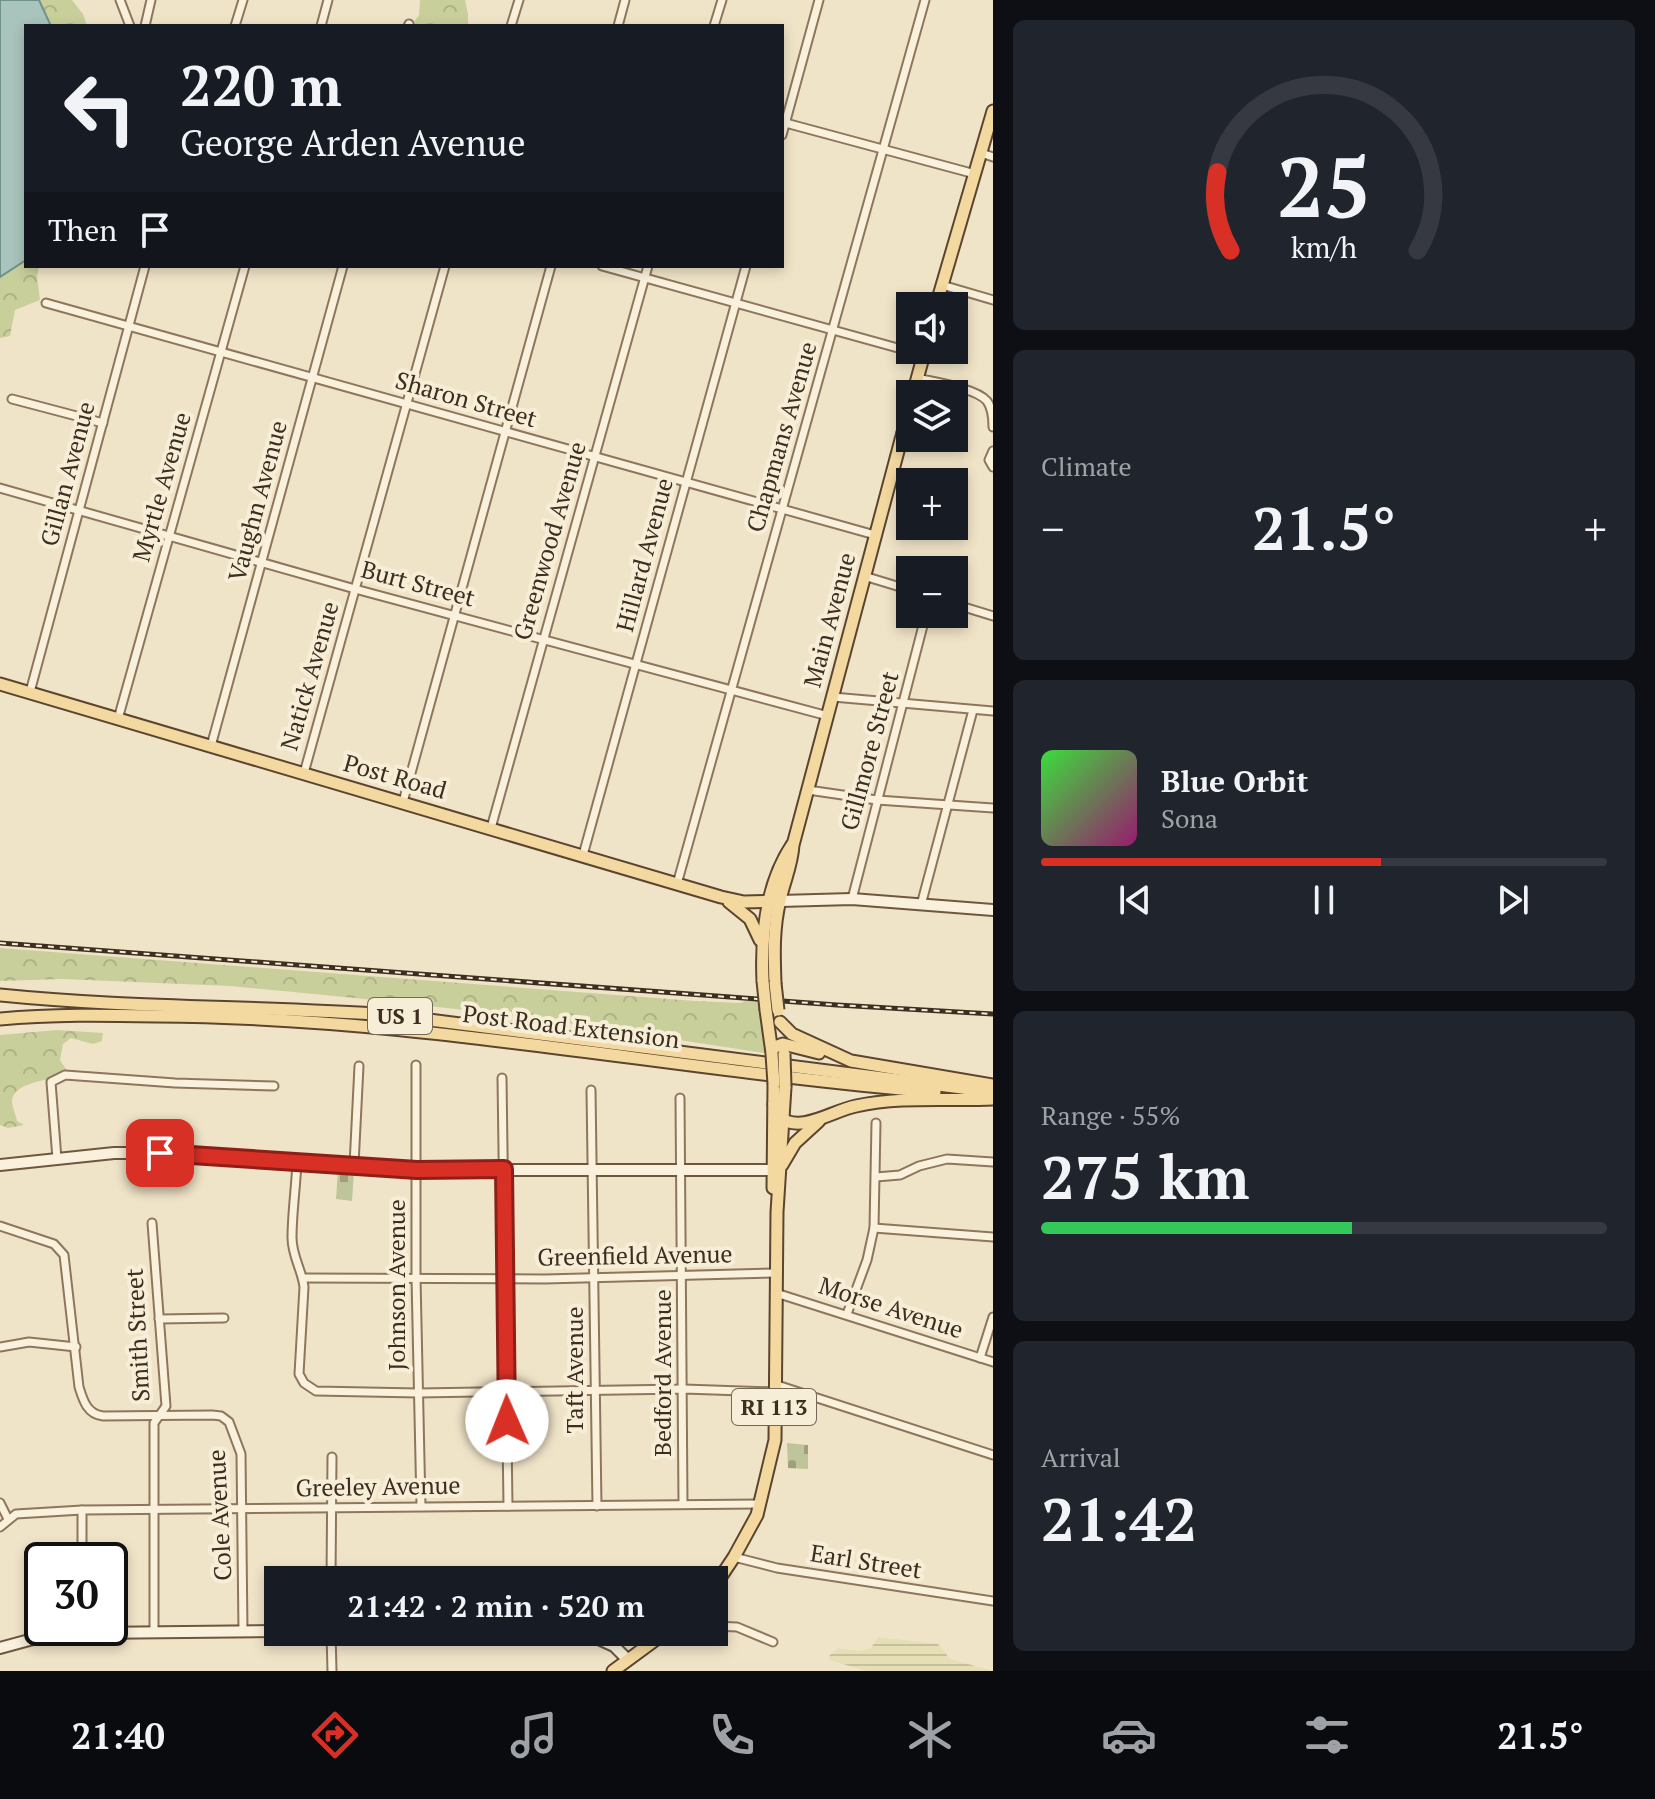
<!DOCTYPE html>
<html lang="en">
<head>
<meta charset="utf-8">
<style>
  :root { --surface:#171b24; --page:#20242c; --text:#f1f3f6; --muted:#9ea1a6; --line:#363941; --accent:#d93025 }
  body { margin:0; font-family:"PT Serif",serif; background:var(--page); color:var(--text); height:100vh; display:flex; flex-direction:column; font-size:30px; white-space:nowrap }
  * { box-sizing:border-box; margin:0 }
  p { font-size:26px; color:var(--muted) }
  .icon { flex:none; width:44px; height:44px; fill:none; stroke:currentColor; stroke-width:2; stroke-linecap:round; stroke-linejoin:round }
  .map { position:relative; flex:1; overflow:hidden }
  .panel { display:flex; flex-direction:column; gap:20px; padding:20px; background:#0d0f14; width:662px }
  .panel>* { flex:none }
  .hud { position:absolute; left:24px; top:24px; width:760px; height:244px; border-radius:0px; box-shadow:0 4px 12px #0003; background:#171b24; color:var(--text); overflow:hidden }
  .buttons { position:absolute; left:896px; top:292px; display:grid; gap:16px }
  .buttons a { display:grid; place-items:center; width:72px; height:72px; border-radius:0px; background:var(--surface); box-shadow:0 4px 12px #0003; font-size:40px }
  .speed { position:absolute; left:24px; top:1542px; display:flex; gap:16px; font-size:40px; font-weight:700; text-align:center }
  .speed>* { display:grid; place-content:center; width:104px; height:104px; border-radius:50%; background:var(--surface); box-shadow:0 4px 12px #0003; line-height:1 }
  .speed .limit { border:4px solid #111; border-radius:12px; background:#fff; color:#111 }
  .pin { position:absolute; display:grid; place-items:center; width:68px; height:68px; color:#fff; margin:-34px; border-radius:16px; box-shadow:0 4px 12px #0006 }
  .me { position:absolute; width:88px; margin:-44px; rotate:359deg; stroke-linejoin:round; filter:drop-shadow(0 0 6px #0008) }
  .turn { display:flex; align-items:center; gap:28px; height:168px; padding:0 24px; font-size:36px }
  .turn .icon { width:104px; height:104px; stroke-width:2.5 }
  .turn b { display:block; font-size:56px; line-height:68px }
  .then { display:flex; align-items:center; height:76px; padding:0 24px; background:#0003; gap:16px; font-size:30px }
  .big { font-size:60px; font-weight:600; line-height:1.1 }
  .panel .card { flex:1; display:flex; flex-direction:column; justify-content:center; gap:12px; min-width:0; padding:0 28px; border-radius:12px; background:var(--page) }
  .panel .dial { align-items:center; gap:0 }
  .dial svg { height:208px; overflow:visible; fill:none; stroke:var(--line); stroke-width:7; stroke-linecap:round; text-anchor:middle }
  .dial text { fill:var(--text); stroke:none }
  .song { display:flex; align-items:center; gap:24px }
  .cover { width:96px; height:96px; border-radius:12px; background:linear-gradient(135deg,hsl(120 70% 55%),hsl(320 70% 35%)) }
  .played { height:8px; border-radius:4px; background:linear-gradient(90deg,var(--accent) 60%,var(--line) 60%) }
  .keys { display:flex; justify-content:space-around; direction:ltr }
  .heat { display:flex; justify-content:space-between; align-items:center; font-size:44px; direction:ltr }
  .charge { height:12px; border-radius:6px; background:linear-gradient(90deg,#34c759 55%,var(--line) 0) }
  .trip { position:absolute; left:264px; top:1566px; width:464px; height:80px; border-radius:0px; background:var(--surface); box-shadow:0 4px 12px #0003; font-weight:600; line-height:80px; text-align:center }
  .tab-bar { display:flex; height:128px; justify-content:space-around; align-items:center; background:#090b0e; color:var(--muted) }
  .tab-bar .icon { width:56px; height:56px }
  .tab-bar .on { color:var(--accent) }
  .tab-bar b { font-size:36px; color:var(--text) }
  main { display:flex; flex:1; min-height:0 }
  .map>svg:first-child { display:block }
  .farmland { fill:url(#farmland-rules) }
  .forest { fill:url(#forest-crowns) }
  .cemetery { fill:url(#cemetery-stones) }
  .water { fill:#a9c4bc; stroke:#6f938a; stroke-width:2 }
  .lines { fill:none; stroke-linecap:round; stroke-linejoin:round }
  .street-casing { stroke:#8d765c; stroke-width:11 }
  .secondary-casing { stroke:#6f573f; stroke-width:14 }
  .primary-casing { stroke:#5b4430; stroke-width:15 }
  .street { stroke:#faf1dc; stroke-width:7 }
  .secondary { stroke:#faf1dc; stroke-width:10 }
  .primary { stroke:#f3d9a0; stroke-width:11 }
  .rail-casing { stroke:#3d2e20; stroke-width:5 }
  .rail { stroke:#f7eed8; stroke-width:2; stroke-dasharray:6; stroke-linecap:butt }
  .primary-bridge-casing { stroke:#5b4430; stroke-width:15; stroke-linecap:butt }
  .primary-bridge { stroke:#f3d9a0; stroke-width:11 }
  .route-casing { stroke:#8d1f18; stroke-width:20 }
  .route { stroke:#d93025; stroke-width:14 }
  .labels { text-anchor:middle; stroke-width:8; stroke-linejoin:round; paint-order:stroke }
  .shield { fill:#f7eed8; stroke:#756857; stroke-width:2 }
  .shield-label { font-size:22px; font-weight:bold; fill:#3d2e20 }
  .street-label { font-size:24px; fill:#3d2e20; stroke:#f7eed8 }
</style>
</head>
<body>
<main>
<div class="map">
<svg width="993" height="1671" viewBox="0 0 993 1671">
  <defs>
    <pattern id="farmland-rules" width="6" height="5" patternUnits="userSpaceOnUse" patternTransform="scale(2)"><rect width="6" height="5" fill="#e6deb5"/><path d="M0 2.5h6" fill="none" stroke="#c6bf9b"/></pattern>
    <pattern id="forest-crowns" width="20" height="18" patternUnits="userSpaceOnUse" patternTransform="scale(2)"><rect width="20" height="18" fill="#c9cf9b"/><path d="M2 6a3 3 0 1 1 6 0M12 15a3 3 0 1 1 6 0" fill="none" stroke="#aeb285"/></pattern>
    <pattern id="cemetery-stones" width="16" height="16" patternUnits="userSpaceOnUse" patternTransform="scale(2)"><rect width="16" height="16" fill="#bfc49a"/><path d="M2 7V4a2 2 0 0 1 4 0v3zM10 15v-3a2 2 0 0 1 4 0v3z" fill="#9ca07d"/></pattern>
  </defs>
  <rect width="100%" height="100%" fill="#f0e4c8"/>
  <path class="farmland" d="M878,1637L938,1644L950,1659L993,1671H866L830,1660L829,1656L838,1648L859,1651L871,1648Z"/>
  <g class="forest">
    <path d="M39,0H72L83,14L87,26H51Z"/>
    <path d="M420,0H465L468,14V26H411L419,15Z"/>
    <path d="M26,260V266H39L37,277L40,300L15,310L10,336L0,338V277Z"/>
    <path d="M0,948L696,1001L740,1003L757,997L764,1010L770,1054L528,1017L365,999L230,986L62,979L0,981Z"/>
    <path d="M57,1030L103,1033L102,1041L93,1044L71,1038L63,1044L60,1060L69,1074C54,1080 13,1081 12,1101C12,1107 16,1115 17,1121L24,1125L8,1128L0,1125V1035Z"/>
  </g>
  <g class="cemetery">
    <path d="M338,1171L354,1172L352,1201L336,1199Z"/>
    <path d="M787,1443L808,1445V1469L788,1468Z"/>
  </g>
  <path class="water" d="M0,0H39L51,26H26V260L0,277Z"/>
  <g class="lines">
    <g class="street-casing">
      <g id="street">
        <path d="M120,0L130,26"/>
        <path d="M145,26L151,0"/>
        <path d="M235,26L243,0"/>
        <path d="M321,26L328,0"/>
        <path d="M408,26L409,24"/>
        <path d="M511,26L519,0"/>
        <path d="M618,26L625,0"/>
        <path d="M714,26L722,0"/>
        <path d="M782,122L975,174"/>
        <path d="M782,135L819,0"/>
        <path d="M981,153L993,157"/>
        <path d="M602,266L923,355"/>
        <path d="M942,285L993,300"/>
        <path d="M46,303L875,535"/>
        <path d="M917,378C934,382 976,388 987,401C992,408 993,419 993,427"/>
        <path d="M12,399L103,423"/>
        <path d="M993,451L989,460L993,467"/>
        <path d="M0,488L355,589L828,716"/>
        <path d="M864,576L910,590"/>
        <path d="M954,604L993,616"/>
        <path d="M30,692L145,266"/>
        <path d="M833,697L993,711"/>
        <path d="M118,719L245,266"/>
        <path d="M211,746L343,266"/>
        <path d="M304,773L445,266"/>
        <path d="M808,790L877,800L993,808"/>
        <path d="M403,802L551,266"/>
        <path d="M491,828L648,266"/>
        <path d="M583,855L746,266"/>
        <path d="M677,884L925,0"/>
        <path d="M852,899L926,614"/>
        <path d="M921,905L973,710"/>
        <path d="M416,1065V1278L421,1506"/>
        <path d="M502,1078L508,1506"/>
        <path d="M591,1090L597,1506"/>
        <path d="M680,1098L683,1504"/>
        <path d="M57,1159L51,1082L65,1075L175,1083L274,1086"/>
        <path d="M297,1161C296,1187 292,1213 292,1238C292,1256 302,1270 304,1287L299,1374L304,1383L316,1391L418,1393L684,1389L774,1392"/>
        <path d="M354,1165L359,1066"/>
        <path d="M876,1177L900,1175L919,1166L947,1159L993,1162"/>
        <path d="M152,1223L166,1406L154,1423V1633"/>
        <path d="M0,1226L54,1244L64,1255L79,1387C83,1400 87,1414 103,1416L212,1415L221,1416L229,1422L241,1454L243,1632"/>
        <path d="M874,1228L993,1237"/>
        <path d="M303,1278L545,1279L776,1273"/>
        <path d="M776,1293L993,1362"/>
        <path d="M847,1314L867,1260L874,1228L876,1123"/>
        <path d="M159,1319L224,1318"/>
        <path d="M0,1347L29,1342L76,1347"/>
        <path d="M980,1358L993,1317"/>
        <path d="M774,1384L993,1455"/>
        <path d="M0,1503L8,1519"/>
        <path d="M0,1527L16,1514L82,1510L760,1504"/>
        <path d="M734,1557L777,1568L993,1601"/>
        <path d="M82,1560V1510"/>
        <path d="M331,1580L332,1457"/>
        <path d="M714,1626L737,1627L773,1642"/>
        <path d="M331,1632L332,1671"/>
      </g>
    </g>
    <g class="secondary-casing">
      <g id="secondary">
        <path d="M780,901L852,899L993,910"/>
        <path d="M0,1165L114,1153H160L417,1170H773"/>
        <path d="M583,1632L614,1646L627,1659"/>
        <path d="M0,1648L70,1629L91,1633L278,1631"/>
      </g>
    </g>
    <g class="primary-casing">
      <g id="primary">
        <path d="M936,306L993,111"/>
        <path d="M913,394L925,350"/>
        <path d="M0,684L721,897L744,902L780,901"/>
        <path d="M729,902L750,919L760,940"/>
        <path d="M763,981C761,936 766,884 792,845"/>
        <path d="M775,983C774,955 773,928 780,900C784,881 792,865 793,845L910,406"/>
        <path d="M0,995C129,1008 260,1006 390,1015L993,1092"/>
        <path d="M766,1010L772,1053"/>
        <path d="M0,1019C52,1014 105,1015 157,1016C419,1017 675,1071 935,1092"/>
        <path d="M780,1022L792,1034L851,1061L993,1085"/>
        <path d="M772,1048L783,1044L819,1053"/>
        <path d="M774,1104L778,1117C802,1134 831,1111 856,1106C901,1096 947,1101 993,1099"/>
        <path d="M782,1165L795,1143L819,1121"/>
        <path d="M773,1188L774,1084"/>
        <path d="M714,1587L734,1557L757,1515L775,1440L777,1212L785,1087"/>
        <path d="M613,1671L666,1632"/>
      </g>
    </g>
    <use href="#street" class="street"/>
    <use href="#secondary" class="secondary"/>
    <use href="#primary" class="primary"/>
    <g class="rail-casing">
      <path id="rail" d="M0,943L837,1005L993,1014"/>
    </g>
    <use href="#rail" class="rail"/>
    <g class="primary-bridge-casing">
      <g id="primary-bridge">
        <path d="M763,981L766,1010"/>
        <path d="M775,983L778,1010"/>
        <path d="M772,1054L774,1084"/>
        <path d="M784,1054L785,1087"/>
      </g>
    </g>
    <use href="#primary-bridge" class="primary-bridge"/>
  </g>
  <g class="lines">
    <g class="route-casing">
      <path id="route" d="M160,1153L417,1170L504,1169L507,1421"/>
    </g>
    <use href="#route" class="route"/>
  </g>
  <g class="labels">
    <g class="shield">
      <rect x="368" y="998" width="64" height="36" rx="6"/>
      <rect x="732" y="1389" width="84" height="36" rx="6"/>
    </g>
    <g class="shield-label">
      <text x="400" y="1024">US 1</text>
      <text x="774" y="1415">RI 113</text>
    </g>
    <g class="street-label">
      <text transform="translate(466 400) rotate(16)" y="8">Sharon Street</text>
      <text transform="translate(782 437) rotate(-74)" y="8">Chapmans Avenue</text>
      <text transform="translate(68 474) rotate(-75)" y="8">Gillan Avenue</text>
      <text transform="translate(162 487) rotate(-74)" y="8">Myrtle Avenue</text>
      <text transform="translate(258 501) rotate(-75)" y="8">Vaughn Avenue</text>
      <text transform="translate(550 541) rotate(-74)" y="8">Greenwood Avenue</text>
      <text transform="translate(645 555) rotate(-75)" y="8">Hillard Avenue</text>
      <text transform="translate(418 584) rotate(15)" y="8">Burt Street</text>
      <text transform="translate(830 620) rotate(-75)" y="8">Main Avenue</text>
      <text transform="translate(310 676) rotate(-74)" y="8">Natick Avenue</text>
      <text transform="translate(870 751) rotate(-75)" y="8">Gillmore Street</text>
      <text transform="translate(395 777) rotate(16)" y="8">Post Road</text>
      <text transform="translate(571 1027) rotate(7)" y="8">Post Road Extension</text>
      <text transform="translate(635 1256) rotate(-1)" y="8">Greenfield Avenue</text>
      <text transform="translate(397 1285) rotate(-90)" y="8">Johnson Avenue</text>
      <text transform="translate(891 1308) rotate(18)" y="8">Morse Avenue</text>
      <text transform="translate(138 1335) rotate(-93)" y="8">Smith Street</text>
      <text transform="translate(575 1370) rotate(-90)" y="8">Taft Avenue</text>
      <text transform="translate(663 1373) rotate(-90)" y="8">Bedford Avenue</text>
      <text transform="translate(378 1487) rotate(-1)" y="8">Greeley Avenue</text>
      <text transform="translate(220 1515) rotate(-93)" y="8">Cole Avenue</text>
      <text transform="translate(866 1562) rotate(9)" y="8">Earl Street</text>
    </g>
  </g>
</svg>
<div class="buttons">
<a><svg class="icon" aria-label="sound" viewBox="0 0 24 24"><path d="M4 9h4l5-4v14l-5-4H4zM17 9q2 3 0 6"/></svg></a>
<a><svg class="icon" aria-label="layers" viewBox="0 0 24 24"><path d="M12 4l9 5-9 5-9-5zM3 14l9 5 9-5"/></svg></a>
<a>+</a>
<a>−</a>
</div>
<div class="speed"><div class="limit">30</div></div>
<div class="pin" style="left:160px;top:1153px;background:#d93025"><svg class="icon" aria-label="arrive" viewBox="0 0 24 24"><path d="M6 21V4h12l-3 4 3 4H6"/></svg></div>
<svg class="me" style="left:507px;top:1421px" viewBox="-20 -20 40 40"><circle r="19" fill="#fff"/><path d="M0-13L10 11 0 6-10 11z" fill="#d93025"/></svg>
<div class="trip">21:42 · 2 min · 520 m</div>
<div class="hud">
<div class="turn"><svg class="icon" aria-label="left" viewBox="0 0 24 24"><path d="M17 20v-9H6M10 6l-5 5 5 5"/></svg><div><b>220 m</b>George Arden Avenue</div></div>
<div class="then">Then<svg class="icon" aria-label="arrive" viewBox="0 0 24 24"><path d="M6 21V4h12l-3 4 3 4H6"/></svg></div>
</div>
</div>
<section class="panel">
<div class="card dial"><svg viewBox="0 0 100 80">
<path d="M14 69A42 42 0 1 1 86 69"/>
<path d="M14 69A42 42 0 0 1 9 39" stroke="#d93025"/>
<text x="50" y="56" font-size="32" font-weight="700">25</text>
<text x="50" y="72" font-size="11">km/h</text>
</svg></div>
<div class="card"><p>Climate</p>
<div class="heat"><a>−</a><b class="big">21.5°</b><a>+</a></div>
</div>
<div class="card">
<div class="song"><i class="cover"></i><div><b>Blue Orbit</b><p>Sona</p></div></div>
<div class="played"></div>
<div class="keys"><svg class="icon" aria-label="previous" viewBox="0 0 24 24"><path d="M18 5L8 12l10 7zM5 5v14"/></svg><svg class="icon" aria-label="pause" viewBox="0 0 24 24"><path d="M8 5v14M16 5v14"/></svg><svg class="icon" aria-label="next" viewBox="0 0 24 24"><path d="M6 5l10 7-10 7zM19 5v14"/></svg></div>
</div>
<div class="card"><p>Range · 55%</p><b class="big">275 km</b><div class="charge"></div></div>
<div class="card"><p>Arrival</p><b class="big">21:42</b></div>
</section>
</main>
<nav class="tab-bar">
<b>21:40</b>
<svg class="icon on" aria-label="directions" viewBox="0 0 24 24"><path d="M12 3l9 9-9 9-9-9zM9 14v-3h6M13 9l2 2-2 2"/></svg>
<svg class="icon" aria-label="music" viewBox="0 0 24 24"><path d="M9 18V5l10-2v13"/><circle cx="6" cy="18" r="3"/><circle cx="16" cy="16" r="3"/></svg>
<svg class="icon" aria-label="phone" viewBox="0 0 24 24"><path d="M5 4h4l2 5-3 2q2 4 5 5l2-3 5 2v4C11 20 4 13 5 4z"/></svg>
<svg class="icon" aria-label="climate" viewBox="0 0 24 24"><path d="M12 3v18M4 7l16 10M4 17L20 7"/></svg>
<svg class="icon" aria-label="car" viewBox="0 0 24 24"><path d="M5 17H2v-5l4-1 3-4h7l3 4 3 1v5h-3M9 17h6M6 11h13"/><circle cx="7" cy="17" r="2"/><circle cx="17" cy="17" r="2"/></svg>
<svg class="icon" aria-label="filters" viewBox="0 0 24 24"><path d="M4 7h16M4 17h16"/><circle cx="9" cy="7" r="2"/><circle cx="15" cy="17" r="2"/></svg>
<b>21.5°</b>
</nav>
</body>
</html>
